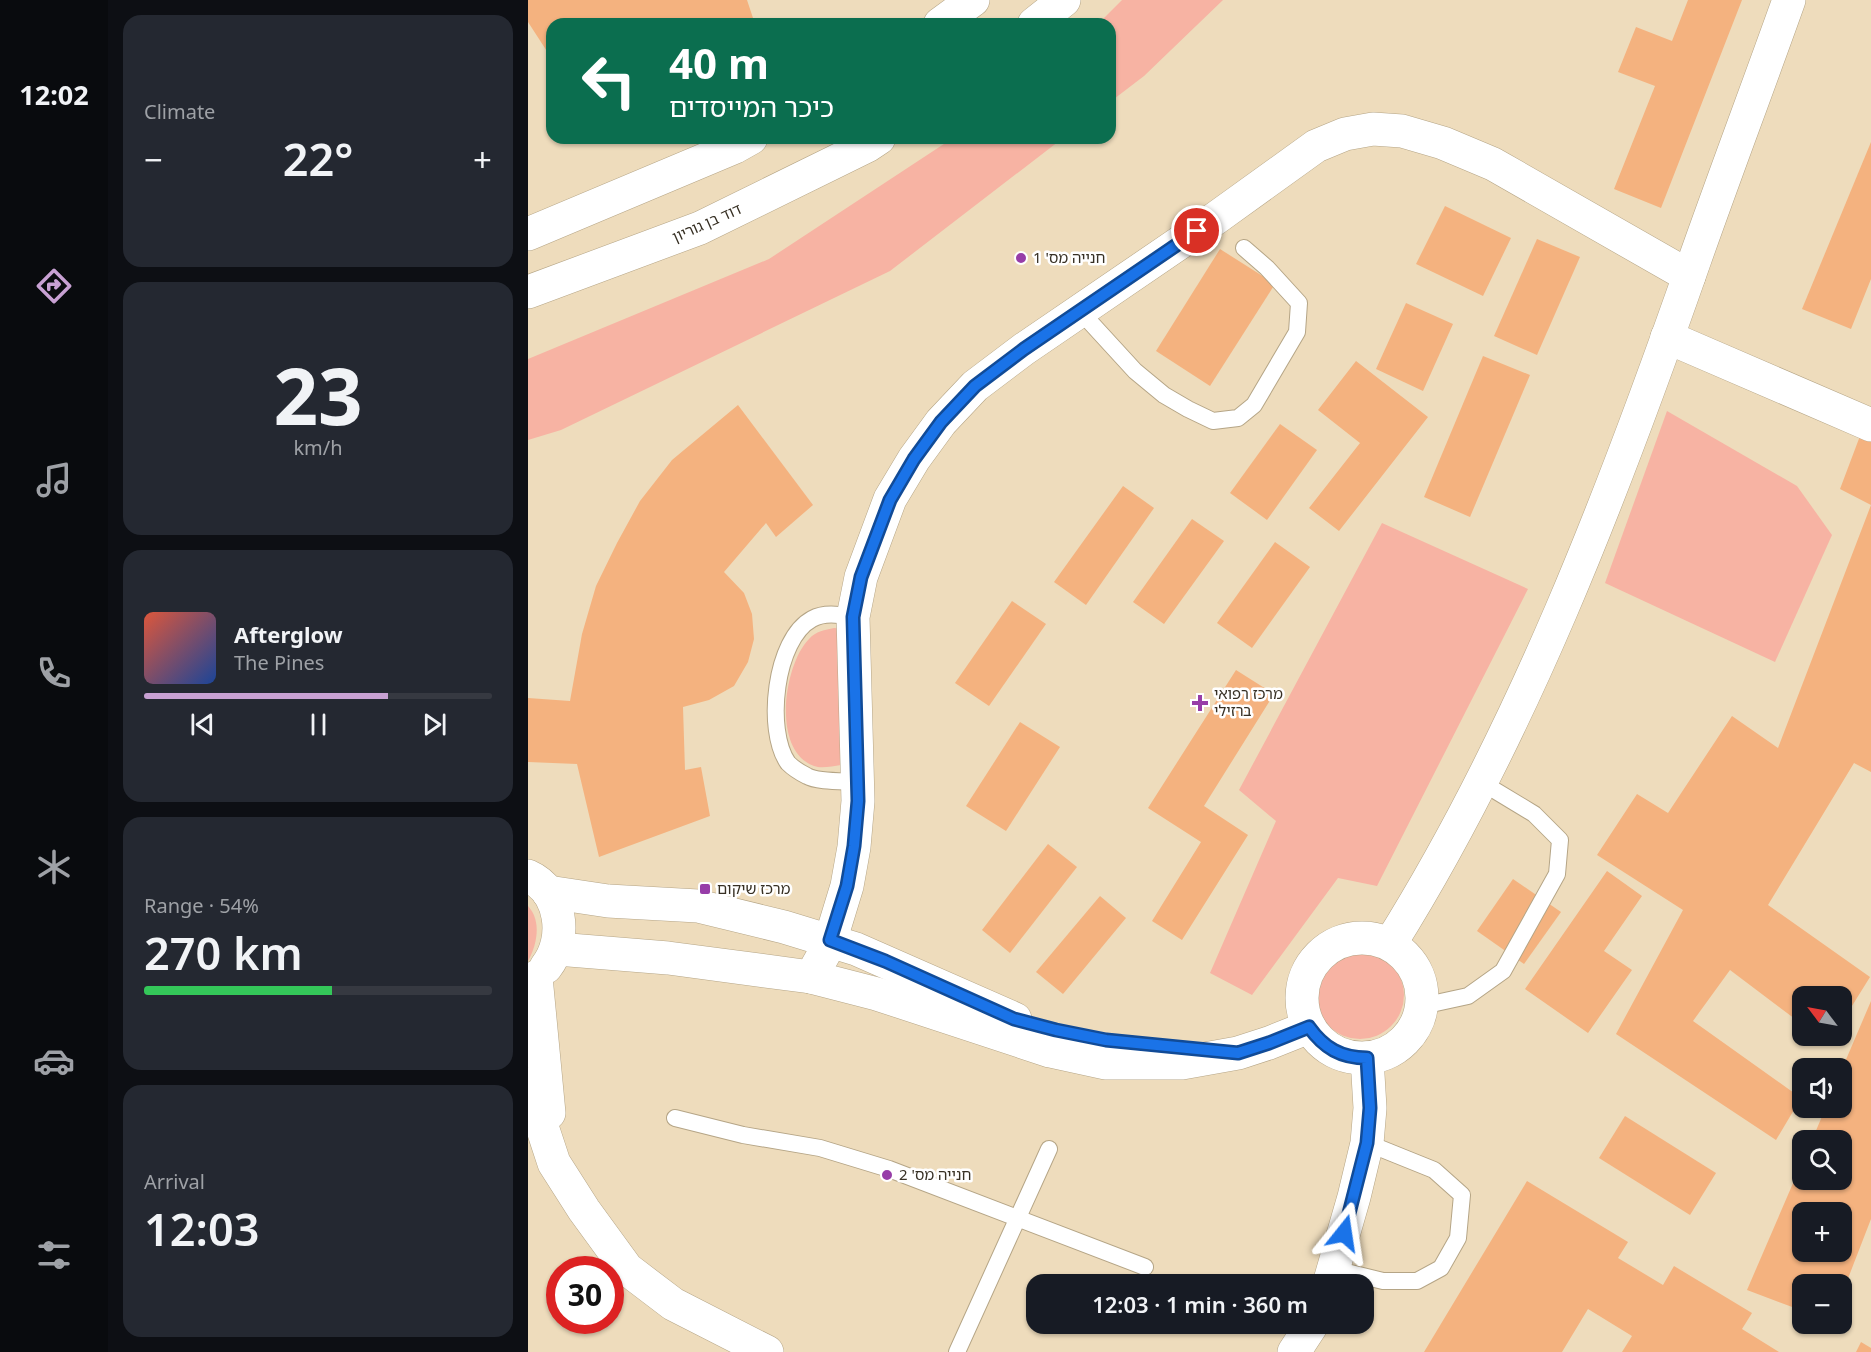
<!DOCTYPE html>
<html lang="en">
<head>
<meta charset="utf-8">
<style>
  :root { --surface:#171b24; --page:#242831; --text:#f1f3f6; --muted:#9ea1a6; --line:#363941; --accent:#c8a1d3 }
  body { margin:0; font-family:"Noto Sans","Noto Sans Hebrew",sans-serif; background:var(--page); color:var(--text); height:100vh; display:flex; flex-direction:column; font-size:22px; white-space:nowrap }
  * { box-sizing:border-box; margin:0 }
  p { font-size:20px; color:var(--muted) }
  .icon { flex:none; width:33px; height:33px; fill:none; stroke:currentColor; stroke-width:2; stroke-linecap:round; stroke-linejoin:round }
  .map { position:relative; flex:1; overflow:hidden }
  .sheet { display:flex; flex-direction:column; gap:15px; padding:15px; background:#0d0f14; width:420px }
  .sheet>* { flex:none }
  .hud { position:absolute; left:18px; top:18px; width:570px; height:126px; border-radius:18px; box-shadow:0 2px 4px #0004; background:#0b6e4f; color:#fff; overflow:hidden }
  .needle { width:39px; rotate:302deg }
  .tools { position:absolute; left:1264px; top:986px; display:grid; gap:12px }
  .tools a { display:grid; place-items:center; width:60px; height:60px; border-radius:12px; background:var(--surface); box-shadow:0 2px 4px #0004; font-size:30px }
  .speed { position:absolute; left:18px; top:1256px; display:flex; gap:12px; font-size:30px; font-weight:700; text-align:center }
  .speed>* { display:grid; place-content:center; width:78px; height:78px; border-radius:50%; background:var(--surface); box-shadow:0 2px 4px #0004; line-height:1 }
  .speed .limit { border:9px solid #d22; background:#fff; color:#111 }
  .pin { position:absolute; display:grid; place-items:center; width:51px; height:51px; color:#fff; margin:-26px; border:3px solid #fff; border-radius:50%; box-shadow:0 2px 6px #0007 }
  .me { position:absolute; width:66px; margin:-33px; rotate:15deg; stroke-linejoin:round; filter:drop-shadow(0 0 4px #0008) }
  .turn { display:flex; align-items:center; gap:21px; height:126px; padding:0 24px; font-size:27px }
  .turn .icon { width:78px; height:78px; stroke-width:2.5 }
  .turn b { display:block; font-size:42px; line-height:51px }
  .big { font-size:45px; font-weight:600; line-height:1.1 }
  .sheet .card { flex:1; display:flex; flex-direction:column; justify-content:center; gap:9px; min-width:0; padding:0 21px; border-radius:18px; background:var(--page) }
  .sheet .dial { align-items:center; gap:0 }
  .dial b { font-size:78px; line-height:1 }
  .song { display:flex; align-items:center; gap:18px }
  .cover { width:72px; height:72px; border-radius:9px; background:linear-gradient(135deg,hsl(10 70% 55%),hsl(220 70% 35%)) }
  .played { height:6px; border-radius:3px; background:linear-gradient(90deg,var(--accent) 70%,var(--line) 70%) }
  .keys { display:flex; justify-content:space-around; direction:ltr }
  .heat { display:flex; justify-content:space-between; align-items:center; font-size:33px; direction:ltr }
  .charge { height:9px; border-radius:4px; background:linear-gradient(90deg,#34c759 54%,var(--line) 0) }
  .trip { position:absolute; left:498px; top:1274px; width:348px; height:60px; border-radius:18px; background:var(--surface); box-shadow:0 2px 4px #0004; font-weight:600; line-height:60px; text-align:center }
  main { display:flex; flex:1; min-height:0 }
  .dock { display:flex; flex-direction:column; width:108px; justify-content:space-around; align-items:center; background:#090b0e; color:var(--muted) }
  .dock .icon { width:42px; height:42px }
  .dock .current { color:var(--accent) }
  .dock b { font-size:27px; color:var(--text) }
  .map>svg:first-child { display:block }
  .green { fill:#f7b3a3 }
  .building { fill:#f4b27f; fill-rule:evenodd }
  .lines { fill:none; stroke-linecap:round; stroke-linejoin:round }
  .service-casing { stroke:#b5a586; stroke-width:18 }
  .minor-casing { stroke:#b5a586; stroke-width:34 }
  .secondary-casing { stroke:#b5a586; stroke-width:34 }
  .service { stroke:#fff; stroke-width:16 }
  .minor { stroke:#fff; stroke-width:33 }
  .secondary { stroke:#fff; stroke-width:33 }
  .route-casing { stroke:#114b97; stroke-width:15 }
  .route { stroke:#1a73e8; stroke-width:10 }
  .poi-dot { fill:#973da8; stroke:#fff; stroke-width:2 }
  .labels { text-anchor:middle; stroke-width:5; stroke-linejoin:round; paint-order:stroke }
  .street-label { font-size:15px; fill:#373024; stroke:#fff }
  .poi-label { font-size:15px; fill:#373024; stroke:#fff; text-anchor:start }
</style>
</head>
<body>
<main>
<nav class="dock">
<b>12:02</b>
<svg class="icon current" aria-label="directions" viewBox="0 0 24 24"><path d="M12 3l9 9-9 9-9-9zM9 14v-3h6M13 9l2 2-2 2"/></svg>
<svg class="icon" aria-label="music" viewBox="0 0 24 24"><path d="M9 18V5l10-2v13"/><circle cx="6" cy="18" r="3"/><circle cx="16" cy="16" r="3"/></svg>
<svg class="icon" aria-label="phone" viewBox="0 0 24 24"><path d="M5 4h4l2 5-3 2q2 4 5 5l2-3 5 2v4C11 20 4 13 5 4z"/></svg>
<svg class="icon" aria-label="climate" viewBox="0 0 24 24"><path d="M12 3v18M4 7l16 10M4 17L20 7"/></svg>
<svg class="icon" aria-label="car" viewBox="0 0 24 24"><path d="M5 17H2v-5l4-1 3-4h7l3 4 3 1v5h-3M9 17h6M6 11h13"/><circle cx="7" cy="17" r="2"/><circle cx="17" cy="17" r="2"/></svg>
<svg class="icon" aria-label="filters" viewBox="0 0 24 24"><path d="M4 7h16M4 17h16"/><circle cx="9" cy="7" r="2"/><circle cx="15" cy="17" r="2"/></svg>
</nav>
<section class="sheet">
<div class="card"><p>Climate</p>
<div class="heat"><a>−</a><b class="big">22°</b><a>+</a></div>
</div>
<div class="card dial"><b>23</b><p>km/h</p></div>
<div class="card">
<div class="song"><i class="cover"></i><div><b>Afterglow</b><p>The Pines</p></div></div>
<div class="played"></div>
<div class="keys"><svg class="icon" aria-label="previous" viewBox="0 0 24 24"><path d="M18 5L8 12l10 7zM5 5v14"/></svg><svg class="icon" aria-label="pause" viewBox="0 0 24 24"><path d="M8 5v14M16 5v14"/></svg><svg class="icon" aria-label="next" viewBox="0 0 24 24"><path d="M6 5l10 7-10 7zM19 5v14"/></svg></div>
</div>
<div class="card"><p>Range · 54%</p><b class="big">270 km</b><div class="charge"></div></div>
<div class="card"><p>Arrival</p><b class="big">12:03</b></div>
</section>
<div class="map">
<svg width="1343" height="1352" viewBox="0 0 1343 1352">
  <rect width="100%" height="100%" fill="#eedcbc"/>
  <g class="green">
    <path d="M594,0H695L616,76L582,102V24H570Z"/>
    <path d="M425,138H535L362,271L33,430L0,440V359L241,259Z"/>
    <path d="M1139,411L1269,486L1304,535L1247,662L1077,583Z"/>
    <path d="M854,523L1000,589L849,886L810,878L724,995L682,973L748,821L711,790Z"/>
    <path d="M306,628L318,629L313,765C304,766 294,769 286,766C243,751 256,664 281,639C288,631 297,630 306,628Z"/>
    <path d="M0,906C14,921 9,945 0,961Z"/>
    <circle cx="832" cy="995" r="44"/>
  </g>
  <g class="building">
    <path d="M0,0H219L227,24H24V59L0,22Z"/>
    <path d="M1160,0H1214L1133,208L1086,189L1127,86L1090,72L1108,27L1144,41Z"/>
    <path d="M1343,142V279L1323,329L1274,309Z"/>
    <path d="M917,206L983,238L955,296L888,264Z"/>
    <path d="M1009,239L1052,257L1009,355L966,336Z"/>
    <path d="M692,249L747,284L682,386L628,351Z"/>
    <path d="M878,303L925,324L895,391L848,369Z"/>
    <path d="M955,356L1002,375L942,517L896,497Z"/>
    <path d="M828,361L900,417L811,531L781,508L832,443L790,410Z"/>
    <path d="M210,405L285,505L248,537L238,523L196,572L216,593L224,614L226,639L220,662L206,686L181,700L155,707L157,770L173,767L182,816L71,857L49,764L0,762V698L42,701L54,634L68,586L89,543L112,501L144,460Z"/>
    <path d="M752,424L789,450L739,520L702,493Z"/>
    <path d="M1335,428L1343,432V772L1326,763L1240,905L1342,977L1314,1022V996H1275V1025L1202,970L1165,1021L1273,1098L1248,1140L1088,1034L1155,910L1069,855L1109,794L1140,813L1204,716L1250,748L1343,505L1312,489Z"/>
    <path d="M595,486L626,508L558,605L526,582Z"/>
    <path d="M664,519L696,541L636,624L605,602Z"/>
    <path d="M747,542L782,567L724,648L689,623Z"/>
    <path d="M484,601L518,624L461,706L427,683Z"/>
    <path d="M708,670L746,694L676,806L720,835L654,940L624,921L673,842L620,808Z"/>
    <path d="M492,722L532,747L478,831L438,806Z"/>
    <path d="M520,844L549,867L482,953L454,930Z"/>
    <path d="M1079,871L1114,896L1076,951L1104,970L1060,1033L997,989Z"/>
    <path d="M985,879L1033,912L996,964L949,931Z"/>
    <path d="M572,896L598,918L535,994L508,972Z"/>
    <path d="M1343,1001V1219L1314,1294V1284H1275V1311L1219,1290L1275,1160V1179H1314V1140H1284L1298,1107H1314V1069ZM1275,1212H1314V1251H1275Z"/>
    <path d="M1288,1035H1306L1300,1044Z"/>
    <path d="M1097,1116L1188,1173L1162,1215L1071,1158Z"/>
    <path d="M999,1181L1100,1242L1090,1258L1135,1285L1146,1266L1224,1313L1214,1329L1251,1352H1094L1104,1336L1060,1309L1034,1352H896Z"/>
    <path d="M1333,1342L1343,1348V1352H1328Z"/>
  </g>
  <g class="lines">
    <g class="service-casing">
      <g id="service">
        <path d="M552,311L607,371L636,395L660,409L685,421L710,418L726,405L769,332L771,303L739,268L716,248"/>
        <path d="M325,617C312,615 297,612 284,619C247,639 237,730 260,763C264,767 273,773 279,776C289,782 316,781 329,782"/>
        <path d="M894,1006L940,996L975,971L1029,874L1032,840L1006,814L953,782"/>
        <path d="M147,1118L215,1135L292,1148L361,1169L617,1267"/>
        <path d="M806,1269L855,1281H889L913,1268L930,1238L934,1195L906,1170L839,1143"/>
        <path d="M429,1352L521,1149"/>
      </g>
    </g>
    <g class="minor-casing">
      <g id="minor">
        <path d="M1139,337L1343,425"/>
        <path d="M0,876C34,891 40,939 18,967"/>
        <path d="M20,892L80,901L170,906L256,927L328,949L487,1019"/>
        <circle cx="834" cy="998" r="60"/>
        <path d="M862,944C993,735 1085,494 1166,262C1197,174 1230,87 1261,0"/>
        <path d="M29,949L140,958L283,977L349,994L522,1051L577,1063H654L710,1053L741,1043L781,1027"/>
        <path d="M8,977L21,1113"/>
        <path d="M283,977L301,945L319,886L326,847L330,801L325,617L333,577L362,499L386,459L413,422L447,386L496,349L688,218L788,146L817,134L845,129L874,131L915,143L965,164L1161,276"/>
        <path d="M0,1084L26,1163L56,1210L99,1269L145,1304L239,1352"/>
        <path d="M801,1284L826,1197L839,1143L842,1108L839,1058"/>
        <path d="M766,1352L785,1323"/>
      </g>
    </g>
    <g class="secondary-casing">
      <g id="secondary">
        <path d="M412,24L445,0"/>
        <path d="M506,24L536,0"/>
        <path d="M0,234L207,147L223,138"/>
        <path d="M0,292L172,228L339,146L351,138"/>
      </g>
    </g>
    <use href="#service" class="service"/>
    <use href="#minor" class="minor"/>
    <use href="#secondary" class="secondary"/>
  </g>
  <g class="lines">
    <g class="route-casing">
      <path id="route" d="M669,231L496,349L447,386L413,422L386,459L362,500L333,577L325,617L330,801L326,846L319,886L302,940L357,961L486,1019L528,1030L578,1040L710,1053L741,1043L781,1027C796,1048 813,1058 839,1058L842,1108L839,1143L816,1233"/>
    </g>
    <use href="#route" class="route"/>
  </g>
  <g class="poi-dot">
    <circle cx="493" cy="258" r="6"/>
    <path d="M669 694h6v6h6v6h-6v6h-6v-6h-6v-6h6z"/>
    <rect x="171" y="883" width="12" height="12" rx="3"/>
    <circle cx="359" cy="1175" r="6"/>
  </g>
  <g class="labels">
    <g class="street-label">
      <text transform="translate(179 223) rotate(-24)" y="5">דוד בן גוריון</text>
    </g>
    <g class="poi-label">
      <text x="505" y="263">חנייה מס' 1</text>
      <text x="686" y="699">מרכז רפואי<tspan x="686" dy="17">ברזילי</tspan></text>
      <text x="189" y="894">מרכז שיקום</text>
      <text x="371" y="1180">חנייה מס' 2</text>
    </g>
  </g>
</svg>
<div class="tools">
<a><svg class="needle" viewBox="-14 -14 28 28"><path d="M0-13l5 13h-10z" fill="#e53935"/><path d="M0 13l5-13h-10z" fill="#9ea1a6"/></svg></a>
<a><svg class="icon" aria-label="sound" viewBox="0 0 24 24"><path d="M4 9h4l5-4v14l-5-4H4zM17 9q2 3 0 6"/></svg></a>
<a><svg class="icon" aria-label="search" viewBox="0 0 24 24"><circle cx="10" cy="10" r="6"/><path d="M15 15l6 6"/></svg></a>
<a>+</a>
<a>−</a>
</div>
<div class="speed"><div class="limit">30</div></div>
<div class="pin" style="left:669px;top:231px;background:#d93025"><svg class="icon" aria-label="arrive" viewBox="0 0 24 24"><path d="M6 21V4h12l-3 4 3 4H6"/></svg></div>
<svg class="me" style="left:816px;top:1233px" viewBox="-20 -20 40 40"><path d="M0-17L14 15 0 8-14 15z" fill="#1a73e8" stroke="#fff" stroke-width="4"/></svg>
<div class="trip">12:03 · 1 min · 360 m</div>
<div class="hud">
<div class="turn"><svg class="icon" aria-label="left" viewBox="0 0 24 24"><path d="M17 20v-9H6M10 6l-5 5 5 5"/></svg><div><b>40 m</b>כיכר המייסדים</div></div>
</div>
</div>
</main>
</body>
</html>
